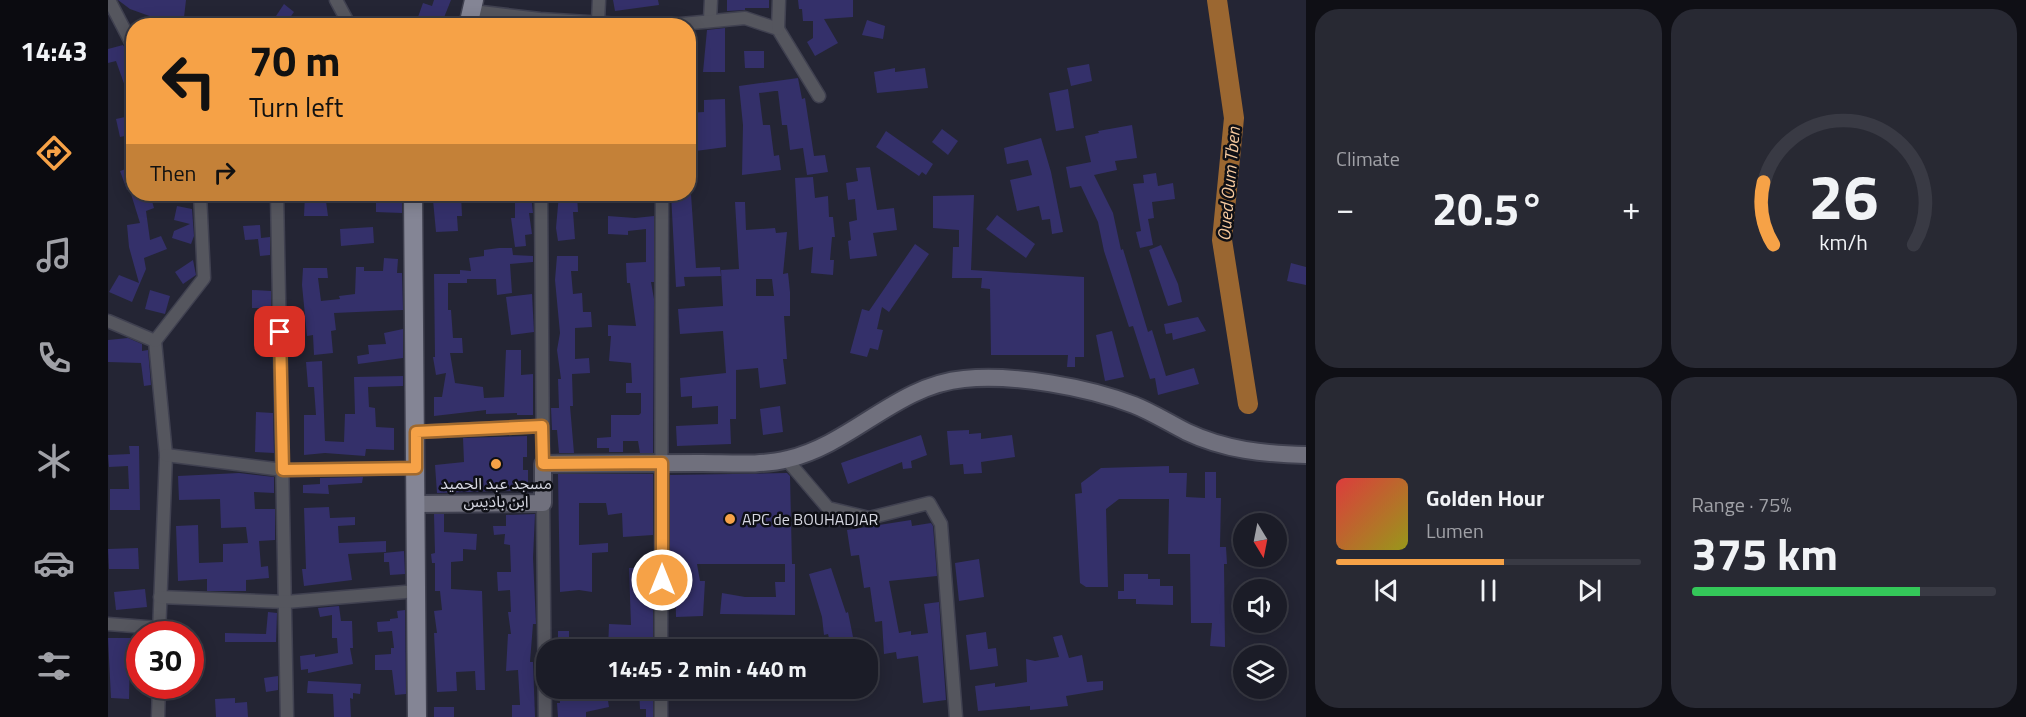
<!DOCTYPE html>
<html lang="en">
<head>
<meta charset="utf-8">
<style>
  :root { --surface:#1b1c27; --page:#282933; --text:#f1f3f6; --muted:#a0a1a7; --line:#393a44; --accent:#f6a247 }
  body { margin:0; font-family:"Titillium Web","Noto Sans Arabic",sans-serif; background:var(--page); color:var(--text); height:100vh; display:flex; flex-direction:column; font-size:22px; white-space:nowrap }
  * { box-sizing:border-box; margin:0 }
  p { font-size:20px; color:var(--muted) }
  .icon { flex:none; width:33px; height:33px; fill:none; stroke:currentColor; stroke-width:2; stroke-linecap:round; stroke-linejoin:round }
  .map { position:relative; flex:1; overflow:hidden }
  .panel { display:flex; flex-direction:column; gap:9px; padding:9px; background:#0f0f15; width:720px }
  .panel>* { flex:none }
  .hud { position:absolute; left:18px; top:18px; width:570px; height:183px; border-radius:24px; box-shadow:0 3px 15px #0003,0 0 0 2px var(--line); background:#f6a247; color:#111; overflow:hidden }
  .needle { width:39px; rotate:170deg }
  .fabs { position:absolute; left:1125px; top:513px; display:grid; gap:12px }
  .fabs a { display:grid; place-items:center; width:54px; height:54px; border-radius:50%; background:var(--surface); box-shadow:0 3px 15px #0003,0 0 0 2px var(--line); font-size:30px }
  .speed { position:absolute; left:18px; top:621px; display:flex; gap:12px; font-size:30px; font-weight:700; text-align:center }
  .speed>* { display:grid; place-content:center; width:78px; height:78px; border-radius:50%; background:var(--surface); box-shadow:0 3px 15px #0003,0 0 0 2px var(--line); line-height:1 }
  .speed .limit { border:9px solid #d22; background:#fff; color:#111 }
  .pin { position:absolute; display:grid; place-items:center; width:51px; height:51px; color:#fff; margin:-26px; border-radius:12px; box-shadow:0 3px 9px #0006 }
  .me { position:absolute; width:66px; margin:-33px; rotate:0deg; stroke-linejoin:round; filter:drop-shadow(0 0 4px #0008) }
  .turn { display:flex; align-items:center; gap:21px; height:126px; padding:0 24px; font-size:27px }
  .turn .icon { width:78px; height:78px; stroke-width:2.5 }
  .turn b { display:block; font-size:42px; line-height:51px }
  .then { display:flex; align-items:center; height:57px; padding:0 24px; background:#0003; gap:12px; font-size:22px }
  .big { font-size:45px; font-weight:700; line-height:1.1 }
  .panel .widget { flex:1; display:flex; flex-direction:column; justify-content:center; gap:9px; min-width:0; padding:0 21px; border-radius:24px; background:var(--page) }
  .panel .dial { align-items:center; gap:0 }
  .dial svg { height:156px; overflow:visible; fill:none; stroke:var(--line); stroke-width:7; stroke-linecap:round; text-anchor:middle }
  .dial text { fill:var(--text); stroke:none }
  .song { display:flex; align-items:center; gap:18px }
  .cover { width:72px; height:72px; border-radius:9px; background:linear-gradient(135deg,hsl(0 70% 55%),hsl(60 70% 35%)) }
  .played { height:6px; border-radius:3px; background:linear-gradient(90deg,var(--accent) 55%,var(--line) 55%) }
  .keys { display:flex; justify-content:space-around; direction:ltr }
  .heat { display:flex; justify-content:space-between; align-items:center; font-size:33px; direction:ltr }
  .charge { height:9px; border-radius:4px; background:linear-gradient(90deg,#34c759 75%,var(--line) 0) }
  .panel .tiles { flex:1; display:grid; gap:9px; grid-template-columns:repeat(2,1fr) }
  .trip { position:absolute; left:428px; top:639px; width:342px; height:60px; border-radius:24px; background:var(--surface); box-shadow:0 3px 15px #0003,0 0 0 2px var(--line); font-weight:700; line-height:60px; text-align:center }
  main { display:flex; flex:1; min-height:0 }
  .tabs { display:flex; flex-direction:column; width:108px; justify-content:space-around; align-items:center; background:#0b0b10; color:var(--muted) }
  .tabs .icon { width:42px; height:42px }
  .tabs .current { color:var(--accent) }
  .tabs b { font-size:27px; color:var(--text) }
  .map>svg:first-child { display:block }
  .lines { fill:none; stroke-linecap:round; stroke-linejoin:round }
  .river { stroke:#9b6731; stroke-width:20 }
  .building { fill:#34306a; fill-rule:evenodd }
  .street-casing { stroke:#404150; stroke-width:15 }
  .secondary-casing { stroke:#404150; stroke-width:20 }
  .primary-casing { stroke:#404150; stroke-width:21 }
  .street { stroke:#55565e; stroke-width:12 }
  .secondary { stroke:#70707d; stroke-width:16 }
  .primary { stroke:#848595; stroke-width:18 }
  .route-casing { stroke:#a0692e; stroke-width:15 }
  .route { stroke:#f6a247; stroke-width:10 }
  .poi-dot { fill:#f6a247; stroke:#0e0f15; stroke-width:2 }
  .labels { text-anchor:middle; stroke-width:5; stroke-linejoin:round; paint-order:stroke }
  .poi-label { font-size:16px; fill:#d5d6e0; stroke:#0e0f15 }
  .water-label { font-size:18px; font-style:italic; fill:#f6c99e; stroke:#0e0f15 }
</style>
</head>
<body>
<main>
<nav class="tabs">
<b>14:43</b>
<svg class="icon current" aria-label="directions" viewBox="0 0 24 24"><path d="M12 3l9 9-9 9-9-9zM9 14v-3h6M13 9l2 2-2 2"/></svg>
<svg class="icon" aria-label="music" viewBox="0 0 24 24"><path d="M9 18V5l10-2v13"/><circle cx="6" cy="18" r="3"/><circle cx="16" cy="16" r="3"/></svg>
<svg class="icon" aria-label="phone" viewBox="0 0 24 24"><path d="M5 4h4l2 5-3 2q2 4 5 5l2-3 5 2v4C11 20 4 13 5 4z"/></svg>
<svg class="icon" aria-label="climate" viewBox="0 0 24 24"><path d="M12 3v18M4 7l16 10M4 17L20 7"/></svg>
<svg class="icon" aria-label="car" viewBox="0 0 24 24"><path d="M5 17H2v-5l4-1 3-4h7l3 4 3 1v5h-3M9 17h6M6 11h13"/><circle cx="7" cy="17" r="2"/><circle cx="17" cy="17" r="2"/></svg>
<svg class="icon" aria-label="filters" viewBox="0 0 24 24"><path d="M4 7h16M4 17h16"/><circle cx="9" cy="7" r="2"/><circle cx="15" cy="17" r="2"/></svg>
</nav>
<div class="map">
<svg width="1198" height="717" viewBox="0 0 1198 717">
  <rect width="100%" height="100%" fill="#242534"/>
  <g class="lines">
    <path class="river" d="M1109,0L1126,118L1114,240L1140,404"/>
  </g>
  <g class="building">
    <path d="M10,0H78L75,26H57L58,22L22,9Z"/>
    <path d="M326,0H343L333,25L310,17L315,3L324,6Z"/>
    <path d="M505,0H550L551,5L507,11Z"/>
    <path d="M619,0H661V8H637V10L619,11Z"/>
    <path d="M690,0H745V17L716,19L730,43L707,56L699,42L705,38V21H695L694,9H691Z"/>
    <path d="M176,4L186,12L176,26H168L164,22Z"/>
    <path d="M759,20L777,26L775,39L754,35Z"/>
    <path d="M617,28V72H595L599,30Z"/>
    <path d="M15,45L26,63L24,106L8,61L0,63V49Z"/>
    <path d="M636,51H656V68H637Z"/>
    <path d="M981,64L984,81L963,86L959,68Z"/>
    <path d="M787,68V72L817,68L820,88L769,93L766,72Z"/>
    <path d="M690,78L694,99L697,98L706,156L717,155L720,172L699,175L695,148L682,150L679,125H674L670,91H667L651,93L655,125H662L666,156L671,155L673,170L634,175L635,125L631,86Z"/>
    <path d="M960,89L966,128L948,131L941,93Z"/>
    <path d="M617,99L618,147L580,152V113L596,112V100Z"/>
    <path d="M26,115V134L12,137L8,119Z"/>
    <path d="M1024,125L1029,158L1007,161L1009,170L986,175L1005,213L1013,250L1015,249L1040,332L1044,330L1058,376L1086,368L1091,384L1050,395L1047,378L1042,379L1025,326L1021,327L996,251L990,222L973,186L962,188L958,167L983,162L977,136L991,133L990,131Z"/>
    <path d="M834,129L850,141L840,155L824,142Z"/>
    <path d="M778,131L825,164L818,175L814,172L811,176L768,147Z"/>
    <path d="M933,138L943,172L955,232L944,234L942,219L934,220L931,206L909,211L902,180L924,175L920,160L899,164L896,148Z"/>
    <path d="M26,166V188L19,190L12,171Z"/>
    <path d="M762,167L769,210L786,208L789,230L765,233L769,256L742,259L740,241L743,240L741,222L749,220L747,199L740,200L738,183L750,181L748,168Z"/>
    <path d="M1048,173L1050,186L1065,183L1067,199L1044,202L1046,218L1040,219L1045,245L1032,248L1028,232L1033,231L1025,184L1036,183L1035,175Z"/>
    <path d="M705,177L707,198L720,196L721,217H725L727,237H724L722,260H726L725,275L703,273L705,247L691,250L687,178Z"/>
    <path d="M23,194H42L46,208L38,211L42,240L53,236L59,249L36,258L38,269L24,302L1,292L11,275L31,283L21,247L19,225L32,223Z"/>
    <path d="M197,194H217L220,216H196Z"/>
    <path d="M268,194H294V213L268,212Z"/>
    <path d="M327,194H353L354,216H349L350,231L328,232L325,200L328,199Z"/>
    <path d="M407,194H423L425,213H421L424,234L417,235L418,246L407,247L403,218H407Z"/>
    <path d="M451,194H469L470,212H465L467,239L450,241L448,228Z"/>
    <path d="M563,194H583L588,268L612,267L613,276L576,277L577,286L568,287Z"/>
    <path d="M866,195L863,270L976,277V357H967V367H959L960,355H883L882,289L873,288L874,278H844L845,247H851V230L825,228V196Z"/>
    <path d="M627,202H637L638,230L667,228L668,233L679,232L675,274L680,273L682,292V316H676L679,359H675L678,384L652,388L650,368L628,370V419H622L623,444L569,446L568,426L610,424V406L584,408V396L573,397L572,378L618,373L615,331L572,334L570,309L615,306L613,270L631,269ZM648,279H664L666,296H648Z"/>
    <path d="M69,206L84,209L86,236L83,244L64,238L66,231L82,224L66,220Z"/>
    <path d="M889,215L927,244L918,258L878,229Z"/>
    <path d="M500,216L527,218L546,216V282H543L546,299L545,453H532L530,441H515V452H501V448H489V438L503,437V415H531L533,413V393H518V383H524L523,363L501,361L503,336H500V325L528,326L522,283H519L518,263L538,262V229L520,231V235L500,234Z"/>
    <path d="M152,225L153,238L162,237V255L152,256L150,239L137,240L135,226Z"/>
    <path d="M265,227L266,243L233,246L232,229Z"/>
    <path d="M807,244L821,254L781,312L774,307L769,329L775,330L770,350L762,348L759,357L742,353L754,309L761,311Z"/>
    <path d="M1053,245L1070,284L1074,302L1060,306L1041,250Z"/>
    <path d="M391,248H404L405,255L425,256V262L402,264L404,293L389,295L388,279H359V283H340V310H343L345,338H354L355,353H342L347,383L375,387L376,398L396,397L398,350H413V375L425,374V415H409V413L378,414V410L326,416V397H334L338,373L328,375L325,357H327L326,274H352V270L363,271L361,258L376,256V250Z"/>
    <path d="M449,256H470V271H463L465,294L474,293L475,312H483L484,327L467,328V359L481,358L482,373L464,374L465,406H462L466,453H451L449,430H444L443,408H451L450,379H453L449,350L452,333L447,280Z"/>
    <path d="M276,258L290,259L289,273H294L295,310L226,313L228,330L223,331L225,353L206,355L205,335L199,336L194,285L195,268H219L220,278H210L213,301L232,299L231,296L247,294L248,267H256V271H275Z"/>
    <path d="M85,260L88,275L75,284L67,272Z"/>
    <path d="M1183,263L1198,267V285L1179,281Z"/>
    <path d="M42,290L62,296L57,314L37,309Z"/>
    <path d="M144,290L163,291V308H144Z"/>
    <path d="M424,294L426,332L403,335L398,297Z"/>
    <path d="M1090,317L1098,331L1065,340L1064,333L1058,334L1056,324Z"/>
    <path d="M295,329V358L250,364L249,356L261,354L260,345L278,344L276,333Z"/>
    <path d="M1004,331L1016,377L997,381L988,335Z"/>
    <path d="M20,338L34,344V351L40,350L43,385L36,386L33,363L0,362V340Z"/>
    <path d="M214,361L217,441L236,442L237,414H247L246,377L295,376V386L260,387L261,407L267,408L268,427L286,428V450L258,449L257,456L217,453L196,455V415H208L206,387H200L198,362Z"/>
    <path d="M672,406L675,432L655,435L652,409Z"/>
    <path d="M148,412L165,413L166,453L147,452Z"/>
    <path d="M861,430V434L873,433V439L904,435L907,457L873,462L874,473L856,474L855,464L842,465L839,431Z"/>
    <path d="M813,435L819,455L803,461L804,468L795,469L794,462L740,484L733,463Z"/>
    <path d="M419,436V457H415V470H420V490L329,493L327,465L356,462L355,438Z"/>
    <path d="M21,446H31L32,510H2V489H21L20,466L1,467L0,455L22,454Z"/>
    <path d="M1061,466V473H1079L1078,497L1097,498V472H1108V498H1113L1112,547H1118L1119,564H1116L1117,647L1102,646L1104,623H1083L1082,554H1060L1061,499H1011L998,509L1000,587H978L972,583L967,494L974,493L973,483L993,468Z"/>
    <path d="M131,473L166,477V493L146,492L147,509H167V540L151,541L153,567L160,566L161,578L138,580V591H99V579L70,581L68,526L90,525L91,563L115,562V544L140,543L138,527L113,528L112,499L71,500L70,476Z"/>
    <path d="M679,473L682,476L684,564H589L592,581H597L595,616L568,617L567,575L566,564H562V475Z"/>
    <path d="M450,474H545V535L515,537L514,513L500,515L498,503H471V545L500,543V552L484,553V592L471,590L452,592Z"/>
    <path d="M255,477L254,483L220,485L221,494L195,493V485L212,484V478Z"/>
    <path d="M221,507L222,518L247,517V525L230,526L231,543L278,541V552L240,554L244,580L196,586L194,569H198L196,508Z"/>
    <path d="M326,514H336V532L369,534L368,550L355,549V561L343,562V589L374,591L377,690H368L367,671L348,672L349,691L329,692L326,633H329L326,611L334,610L332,591H327V563H324L323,554L327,553Z"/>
    <path d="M427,514L425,558L428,624H425L422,662H425L427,717H404V705H412L410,670L398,671L400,634H403L400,612H403L402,590L390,591L389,572H403L402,545L396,544L397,534L386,535L385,526H398V515Z"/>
    <path d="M803,520L804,526L823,523L825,526L829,576L781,581L791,633L803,631V635L820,633L816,604L831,602L838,700L815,703L810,656L789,659L788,652L776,654L774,621L767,622L762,587L756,588L751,555L743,556L739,530Z"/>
    <path d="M30,548L31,569H1L0,549Z"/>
    <path d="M296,551L297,574L282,575L281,562H276V553Z"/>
    <path d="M871,559L876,597L851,601L847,563Z"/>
    <path d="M677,564H687V615L612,614L614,593L637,597H668L667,582H677Z"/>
    <path d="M545,567V650H538V647L500,650L501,624L523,625L521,568Z"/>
    <path d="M723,568L738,613L740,612L745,637H749L753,650H724L720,634L716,635L714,617L701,574Z"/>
    <path d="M1016,574H1040V579H1052V586H1065V605L1028,604V599H1010V591H1016Z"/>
    <path d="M37,589L39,607L8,610L6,592Z"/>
    <path d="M231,606L233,621H244L245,648H242L245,664L200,673V669L193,670L192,656L207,654V657L230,653L229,638H224V615L212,617L210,608Z"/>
    <path d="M297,610L298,694L287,695L284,670H267V655L283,654V648H286L284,631L270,632L269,622L282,621V619L290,618L289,611Z"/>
    <path d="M160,612L169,613L168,642H117V633L158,634Z"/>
    <rect x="450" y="631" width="11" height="19"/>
    <path d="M878,632L880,649L888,648L890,666L862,670L858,635Z"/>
    <path d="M954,635L961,658L974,655L979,682L995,681V690L958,696L960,706L922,710V706L870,711L867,686L887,683V687L919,682L918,659L927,661L951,657L945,637Z"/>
    <path d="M0,638H26V650H22L21,699L3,698Z"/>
    <path d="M170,676V690L158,692L156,678Z"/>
    <path d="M200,681L253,684L252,694L245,693V699L242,698L243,717H226L225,694L199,693Z"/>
    <path d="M451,688H498L501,707L478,712V717H450L449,703H452Z"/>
    <path d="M537,688H545V717H538V709H532L531,690Z"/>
    <path d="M127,698V703L139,702L140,717H108L107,699Z"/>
    <rect x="326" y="707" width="20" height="10"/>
  </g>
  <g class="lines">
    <g class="street-casing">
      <g id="street">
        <path d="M1,0L26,48"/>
        <path d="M228,0L242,26"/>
        <path d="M365,11L432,19L543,26"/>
        <path d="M602,20L603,0"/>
        <path d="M490,22L491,0"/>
        <path d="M552,26L637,18L670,29L711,96"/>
        <path d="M670,29L671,0"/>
        <path d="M169,194L179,717"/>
        <path d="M433,194L435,464"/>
        <path d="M0,321L47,341L58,455L51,634"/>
        <path d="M47,341L96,278L92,194"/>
        <path d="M308,432L434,426"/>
        <path d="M58,455L175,470L308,468"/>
        <path d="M679,460L720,508L761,518L821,503L833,524L848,717"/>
        <path d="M435,503L437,717"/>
        <path d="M52,597L178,602L309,591"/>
        <path d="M0,624L51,628"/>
        <path d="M553,650L554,194"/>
        <path d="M50,717L51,686"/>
        <path d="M553,717V688"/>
      </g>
    </g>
    <g class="secondary-casing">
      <path id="secondary" d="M308,504L435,503V464C488,463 541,463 594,463C621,463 653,466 680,459C744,444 789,385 856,379C907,374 979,387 1026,405C1044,412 1061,423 1079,432C1117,450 1156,454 1198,455"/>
    </g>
    <g class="primary-casing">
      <g id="primary">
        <path d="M360,26L366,0"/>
        <path d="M305,194L309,717"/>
      </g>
    </g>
    <use href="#street" class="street"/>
    <use href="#secondary" class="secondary"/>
    <use href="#primary" class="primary"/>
  </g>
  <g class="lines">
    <g class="route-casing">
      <path id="route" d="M172,332L175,470L308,468V432L434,426L435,464L554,463V580"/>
    </g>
    <use href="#route" class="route"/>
  </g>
  <g class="poi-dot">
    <circle cx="388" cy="464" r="6"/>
    <circle cx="622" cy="519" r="6"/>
  </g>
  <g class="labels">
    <g class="poi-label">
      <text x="388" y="489">مسجد عبد الحميد<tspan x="388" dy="18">ابن باديس</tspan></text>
      <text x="634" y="525" text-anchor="start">APC de BOUHADJAR</text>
    </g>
    <g class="water-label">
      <text transform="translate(1121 184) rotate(-85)" y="6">Oued Oum Tben</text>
    </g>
  </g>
</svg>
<div class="fabs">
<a><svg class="needle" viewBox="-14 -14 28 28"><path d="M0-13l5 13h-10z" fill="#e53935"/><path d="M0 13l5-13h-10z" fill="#a0a1a7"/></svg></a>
<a><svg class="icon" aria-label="sound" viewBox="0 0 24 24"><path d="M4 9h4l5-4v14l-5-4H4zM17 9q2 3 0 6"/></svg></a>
<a><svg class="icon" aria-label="layers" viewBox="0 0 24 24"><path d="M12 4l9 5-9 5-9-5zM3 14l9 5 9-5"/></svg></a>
</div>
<div class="speed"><div class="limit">30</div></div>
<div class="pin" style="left:172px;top:332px;background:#d93025"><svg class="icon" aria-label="arrive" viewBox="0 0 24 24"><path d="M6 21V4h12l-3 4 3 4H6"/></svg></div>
<svg class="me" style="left:554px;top:580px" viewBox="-20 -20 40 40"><circle r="17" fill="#f6a247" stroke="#fff" stroke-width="3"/><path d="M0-11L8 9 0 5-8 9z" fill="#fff"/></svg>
<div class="trip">14:45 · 2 min · 440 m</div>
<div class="hud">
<div class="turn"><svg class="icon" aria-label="left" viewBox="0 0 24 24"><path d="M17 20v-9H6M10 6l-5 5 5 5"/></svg><div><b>70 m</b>Turn left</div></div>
<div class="then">Then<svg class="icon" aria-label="right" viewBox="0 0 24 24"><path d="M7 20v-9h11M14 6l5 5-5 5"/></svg></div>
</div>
</div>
<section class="panel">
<div class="tiles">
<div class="widget"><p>Climate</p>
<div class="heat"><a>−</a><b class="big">20.5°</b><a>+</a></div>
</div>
<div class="widget dial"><svg viewBox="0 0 100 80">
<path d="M14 69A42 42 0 1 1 86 69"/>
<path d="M14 69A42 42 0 0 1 9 37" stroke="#f6a247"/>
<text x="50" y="56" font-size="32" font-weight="700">26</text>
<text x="50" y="72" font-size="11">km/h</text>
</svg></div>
<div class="widget">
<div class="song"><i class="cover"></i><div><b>Golden Hour</b><p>Lumen</p></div></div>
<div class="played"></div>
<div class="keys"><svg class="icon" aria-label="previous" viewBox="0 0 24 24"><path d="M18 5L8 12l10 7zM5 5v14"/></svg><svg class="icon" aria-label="pause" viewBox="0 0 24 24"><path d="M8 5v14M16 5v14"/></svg><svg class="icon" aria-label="next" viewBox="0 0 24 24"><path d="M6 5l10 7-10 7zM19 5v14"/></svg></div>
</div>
<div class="widget"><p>Range · 75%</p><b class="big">375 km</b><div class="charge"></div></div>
</div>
</section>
</main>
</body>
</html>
